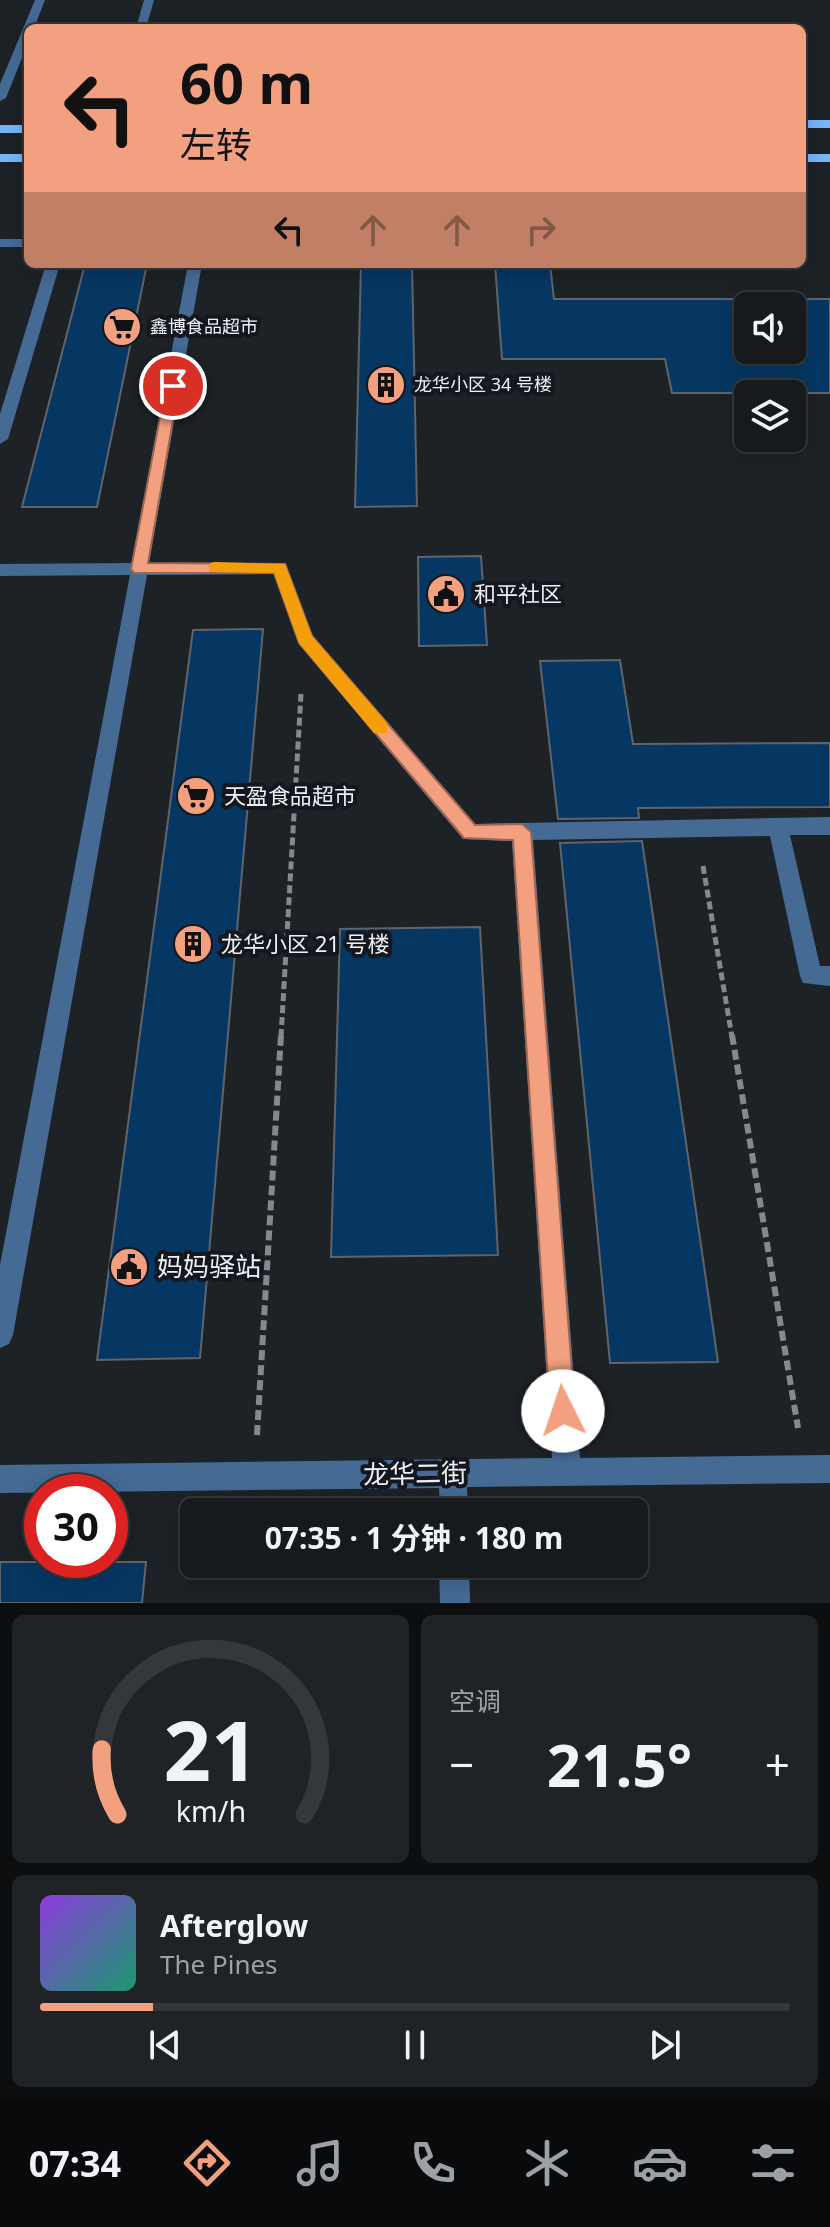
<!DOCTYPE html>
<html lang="zh">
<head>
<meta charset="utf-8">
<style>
  :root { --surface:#161a1d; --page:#1f2326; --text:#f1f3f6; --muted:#9ea1a4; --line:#35383b; --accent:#f2a080 }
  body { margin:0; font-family:"Noto Sans","Noto Sans SC",sans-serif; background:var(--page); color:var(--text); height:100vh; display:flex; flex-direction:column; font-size:30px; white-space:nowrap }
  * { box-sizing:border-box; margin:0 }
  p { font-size:26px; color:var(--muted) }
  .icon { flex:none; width:44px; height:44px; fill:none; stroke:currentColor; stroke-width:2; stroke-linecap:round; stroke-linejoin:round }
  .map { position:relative; height:1603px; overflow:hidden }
  .panel { display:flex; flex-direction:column; gap:12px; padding:12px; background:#0c0e10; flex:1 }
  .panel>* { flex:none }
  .top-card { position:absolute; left:24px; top:24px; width:782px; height:244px; border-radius:12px; box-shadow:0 4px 20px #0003,0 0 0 2px var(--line); background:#f2a080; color:#111; overflow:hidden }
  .buttons { position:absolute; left:734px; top:292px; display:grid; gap:16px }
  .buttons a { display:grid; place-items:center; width:72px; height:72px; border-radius:12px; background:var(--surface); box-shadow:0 4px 20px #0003,0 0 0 2px var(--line); font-size:40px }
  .speed { position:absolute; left:24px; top:1474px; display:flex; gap:16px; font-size:40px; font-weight:700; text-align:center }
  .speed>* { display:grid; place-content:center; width:104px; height:104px; border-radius:50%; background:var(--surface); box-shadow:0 4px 20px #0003,0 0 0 2px var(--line); line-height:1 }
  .speed .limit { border:12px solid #d22; background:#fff; color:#111 }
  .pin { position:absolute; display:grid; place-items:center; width:68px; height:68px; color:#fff; margin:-34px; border:4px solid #fff; border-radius:50%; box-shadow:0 2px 8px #0007 }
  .me { position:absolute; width:88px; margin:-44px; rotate:356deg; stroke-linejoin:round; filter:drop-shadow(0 0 6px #0008) }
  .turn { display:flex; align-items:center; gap:28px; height:168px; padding:0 24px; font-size:36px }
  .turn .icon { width:104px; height:104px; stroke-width:2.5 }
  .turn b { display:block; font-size:56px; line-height:68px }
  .lanes { display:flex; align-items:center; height:76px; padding:0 24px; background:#0003; justify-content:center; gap:40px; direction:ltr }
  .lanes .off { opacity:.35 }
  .big { font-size:60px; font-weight:700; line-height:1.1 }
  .panel .widget { flex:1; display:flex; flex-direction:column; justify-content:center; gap:12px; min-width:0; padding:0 28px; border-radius:12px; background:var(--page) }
  .panel .dial { align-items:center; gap:0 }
  .dial svg { height:208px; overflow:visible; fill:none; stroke:var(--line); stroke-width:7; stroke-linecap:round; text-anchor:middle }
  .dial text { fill:var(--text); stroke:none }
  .song { display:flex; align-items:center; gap:24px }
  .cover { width:96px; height:96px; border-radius:12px; background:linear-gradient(135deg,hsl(270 70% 55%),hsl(160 70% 35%)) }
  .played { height:8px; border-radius:4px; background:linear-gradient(90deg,var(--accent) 15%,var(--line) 15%) }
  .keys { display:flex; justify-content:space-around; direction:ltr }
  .heat { display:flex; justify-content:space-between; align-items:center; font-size:44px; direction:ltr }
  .panel .tiles { flex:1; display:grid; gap:12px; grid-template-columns:1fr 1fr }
  .widget:last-child { grid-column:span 2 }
  .trip { position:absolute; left:180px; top:1498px; width:468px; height:80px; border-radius:12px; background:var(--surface); box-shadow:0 4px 20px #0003,0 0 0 2px var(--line); font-weight:700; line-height:80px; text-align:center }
  .tabs { display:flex; height:128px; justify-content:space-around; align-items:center; background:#090a0c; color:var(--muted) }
  .tabs .icon { width:56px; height:56px }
  .tabs .on { color:var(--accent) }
  .tabs b { font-size:36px; color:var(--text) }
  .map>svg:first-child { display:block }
  .building { fill:#063763; stroke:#5e646b; stroke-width:2; fill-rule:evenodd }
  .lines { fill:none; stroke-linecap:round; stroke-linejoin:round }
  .path-far1 { stroke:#85898d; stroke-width:5; stroke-dasharray:8 4; stroke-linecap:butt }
  .path { stroke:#85898d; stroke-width:6; stroke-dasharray:10 5; stroke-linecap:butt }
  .minor { fill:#456b95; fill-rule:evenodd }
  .major { fill:#76b5fa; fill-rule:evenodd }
  .route { fill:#f2a080; stroke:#9d6853; stroke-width:2 }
  .slow { fill:#f59e0b }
  .labels { text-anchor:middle; stroke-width:8; stroke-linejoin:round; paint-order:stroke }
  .far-poi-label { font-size:18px; fill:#edf0f4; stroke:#14181e; text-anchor:start }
  .poi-label { font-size:22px; fill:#edf0f4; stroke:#14181e; text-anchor:start }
  .near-poi-label { font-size:26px; fill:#edf0f4; stroke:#14181e; text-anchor:start }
  .near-street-label { font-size:26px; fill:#edf0f4; stroke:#14181e }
</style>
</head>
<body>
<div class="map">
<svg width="830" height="1603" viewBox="0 0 830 1603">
  <rect width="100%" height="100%" fill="#1d2227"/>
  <g class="building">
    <path d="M85,264H147L97,507H22Z"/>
    <path d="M361,264H412L417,506L355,507Z"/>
    <path d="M495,264H550L554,299H830V393H672L665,359H502ZM748,306H792V350H748Z"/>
    <path d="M481,556L487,645L419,646L418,557Z"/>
    <path d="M263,629L200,1358L97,1360L193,630Z"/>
    <path d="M620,660L633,744L830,743V807L638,808L639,818L558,819L540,661Z"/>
    <path d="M642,841L718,1362L610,1363L560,843Z"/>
    <path d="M480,927L498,1255L331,1257L340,929Z"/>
    <path d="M0,1562H146L142,1603H0Z"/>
  </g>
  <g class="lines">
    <g class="path-far1">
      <path d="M703,866L732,1037"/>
      <path d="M281,1037L301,694"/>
    </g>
    <g class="path">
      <path d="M732,1035L798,1428"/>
      <path d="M257,1435L281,1035"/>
    </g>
    <g class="minor">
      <path d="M35,0H45L34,28H28V43L6,98L0,101V84Z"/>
      <path d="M144,0H154L146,28H136Z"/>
      <rect x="0" y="239" width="28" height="8"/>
      <path d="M46,264H60L8,439L0,444V414Z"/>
      <path d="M188,264H202L149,563L286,564L313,636L475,824L830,817V835H790L820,966H830V986L803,983L800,976L770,836L533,840L580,1458L830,1455V1483L467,1487L468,1512H440L439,1488L0,1493V1465L552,1458L512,841L463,839L299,644L274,574L147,575L13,1335L9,1344L0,1348V1265L130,575L0,576V564L132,563Z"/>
      <path d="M439,1564H469L470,1603H440Z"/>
    </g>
    <g class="major">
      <rect x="802" y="120" width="28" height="8"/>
      <rect x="0" y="125" width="28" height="8"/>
      <rect x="0" y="154" width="28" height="8"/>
      <rect x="802" y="154" width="28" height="8"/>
    </g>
  </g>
  <path class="route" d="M173,382L179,386L148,563L285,564L312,636L475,825L522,824L531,832L575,1411L572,1420L563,1424L554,1420L550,1411L513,840L464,838L299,643L274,573H134L131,569L166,386Z"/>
  <path class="slow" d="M214,562L285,564L312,636L387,723V733H374L299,643L274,573L209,572V564Z"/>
  <defs>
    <g id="supermarket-disc" transform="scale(2)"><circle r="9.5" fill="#f2a080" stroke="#14181e"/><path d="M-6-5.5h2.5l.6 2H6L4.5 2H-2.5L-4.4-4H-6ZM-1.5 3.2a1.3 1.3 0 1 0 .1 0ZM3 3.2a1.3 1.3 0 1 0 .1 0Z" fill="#111"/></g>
    <g id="building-disc" transform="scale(2)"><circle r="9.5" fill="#f2a080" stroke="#14181e"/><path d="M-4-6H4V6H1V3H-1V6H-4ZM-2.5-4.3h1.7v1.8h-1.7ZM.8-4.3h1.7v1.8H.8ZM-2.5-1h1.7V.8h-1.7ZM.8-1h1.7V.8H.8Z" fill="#111"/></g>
    <g id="civic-disc" transform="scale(2)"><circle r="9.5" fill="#f2a080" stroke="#14181e"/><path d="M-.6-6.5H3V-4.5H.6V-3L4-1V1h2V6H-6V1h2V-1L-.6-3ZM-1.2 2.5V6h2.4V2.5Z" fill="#111"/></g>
  </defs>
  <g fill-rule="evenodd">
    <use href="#supermarket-disc" x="122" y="327"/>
    <use href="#building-disc" x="386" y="385"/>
    <use href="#civic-disc" x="446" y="594"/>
    <use href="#supermarket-disc" x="196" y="796"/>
    <use href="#building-disc" x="193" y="944"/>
    <use href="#civic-disc" x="129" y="1267"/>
  </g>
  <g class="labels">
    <g class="far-poi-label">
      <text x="150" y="333">鑫博食品超市</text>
      <text x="414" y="391">龙华小区 34 号楼</text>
    </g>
    <g class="poi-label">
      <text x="474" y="602">和平社区</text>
      <text x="224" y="804">天盈食品超市</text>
      <text x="221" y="952">龙华小区 21 号楼</text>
    </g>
    <g class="near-poi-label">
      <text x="157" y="1276">妈妈驿站</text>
    </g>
    <g class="near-street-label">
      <text transform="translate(415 1474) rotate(-1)" y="9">龙华二街</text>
    </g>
  </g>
</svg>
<div class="buttons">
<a><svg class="icon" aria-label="sound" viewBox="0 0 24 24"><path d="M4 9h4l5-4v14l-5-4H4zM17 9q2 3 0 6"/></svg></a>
<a><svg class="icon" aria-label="layers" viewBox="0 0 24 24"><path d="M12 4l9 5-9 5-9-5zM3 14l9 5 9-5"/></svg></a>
</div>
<div class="speed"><div class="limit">30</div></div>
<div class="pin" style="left:173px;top:386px;background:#d93025"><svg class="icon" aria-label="arrive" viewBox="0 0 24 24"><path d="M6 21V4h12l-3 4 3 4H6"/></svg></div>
<svg class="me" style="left:563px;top:1411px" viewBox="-20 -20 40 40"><circle r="19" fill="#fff"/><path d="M0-13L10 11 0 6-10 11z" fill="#f2a080"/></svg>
<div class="trip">07:35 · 1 分钟 · 180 m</div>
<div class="top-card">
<div class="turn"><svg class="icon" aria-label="left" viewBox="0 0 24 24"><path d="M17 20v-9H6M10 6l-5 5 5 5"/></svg><div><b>60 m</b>左转</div></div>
<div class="lanes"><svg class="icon" aria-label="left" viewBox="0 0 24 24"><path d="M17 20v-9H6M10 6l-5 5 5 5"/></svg><svg class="icon off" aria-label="ahead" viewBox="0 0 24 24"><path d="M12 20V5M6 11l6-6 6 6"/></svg><svg class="icon off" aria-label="ahead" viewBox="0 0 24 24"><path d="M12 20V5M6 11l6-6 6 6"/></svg><svg class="icon off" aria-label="right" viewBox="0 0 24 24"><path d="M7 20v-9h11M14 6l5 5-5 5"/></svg></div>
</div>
</div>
<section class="panel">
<div class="tiles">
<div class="widget dial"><svg viewBox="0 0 100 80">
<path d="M14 69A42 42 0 1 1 86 69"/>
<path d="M14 69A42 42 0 0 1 8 44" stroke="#f2a080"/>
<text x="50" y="56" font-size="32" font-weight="700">21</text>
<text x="50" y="72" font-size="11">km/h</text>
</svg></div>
<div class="widget"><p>空调</p>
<div class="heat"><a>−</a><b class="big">21.5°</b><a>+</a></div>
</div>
<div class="widget">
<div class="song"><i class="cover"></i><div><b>Afterglow</b><p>The Pines</p></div></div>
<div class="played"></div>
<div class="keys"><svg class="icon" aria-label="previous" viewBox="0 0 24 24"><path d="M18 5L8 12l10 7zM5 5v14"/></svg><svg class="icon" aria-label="pause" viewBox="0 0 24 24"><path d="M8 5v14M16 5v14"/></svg><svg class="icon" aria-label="next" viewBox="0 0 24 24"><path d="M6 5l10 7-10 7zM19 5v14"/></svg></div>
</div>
</div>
</section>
<nav class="tabs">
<b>07:34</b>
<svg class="icon on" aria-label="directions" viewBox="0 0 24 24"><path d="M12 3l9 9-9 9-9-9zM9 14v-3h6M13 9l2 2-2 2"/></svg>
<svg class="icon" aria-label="music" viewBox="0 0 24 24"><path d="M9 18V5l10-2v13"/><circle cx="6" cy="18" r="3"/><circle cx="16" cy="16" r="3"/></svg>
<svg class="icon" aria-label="phone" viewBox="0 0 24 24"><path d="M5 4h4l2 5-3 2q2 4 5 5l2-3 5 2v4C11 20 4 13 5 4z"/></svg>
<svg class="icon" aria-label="climate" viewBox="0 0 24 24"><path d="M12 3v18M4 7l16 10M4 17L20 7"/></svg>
<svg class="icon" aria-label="car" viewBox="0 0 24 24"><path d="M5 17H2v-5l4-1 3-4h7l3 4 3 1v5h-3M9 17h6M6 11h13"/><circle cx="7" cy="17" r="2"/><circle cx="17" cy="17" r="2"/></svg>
<svg class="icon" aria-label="filters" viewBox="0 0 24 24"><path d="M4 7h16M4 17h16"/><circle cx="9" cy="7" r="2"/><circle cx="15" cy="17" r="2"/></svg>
</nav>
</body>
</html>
